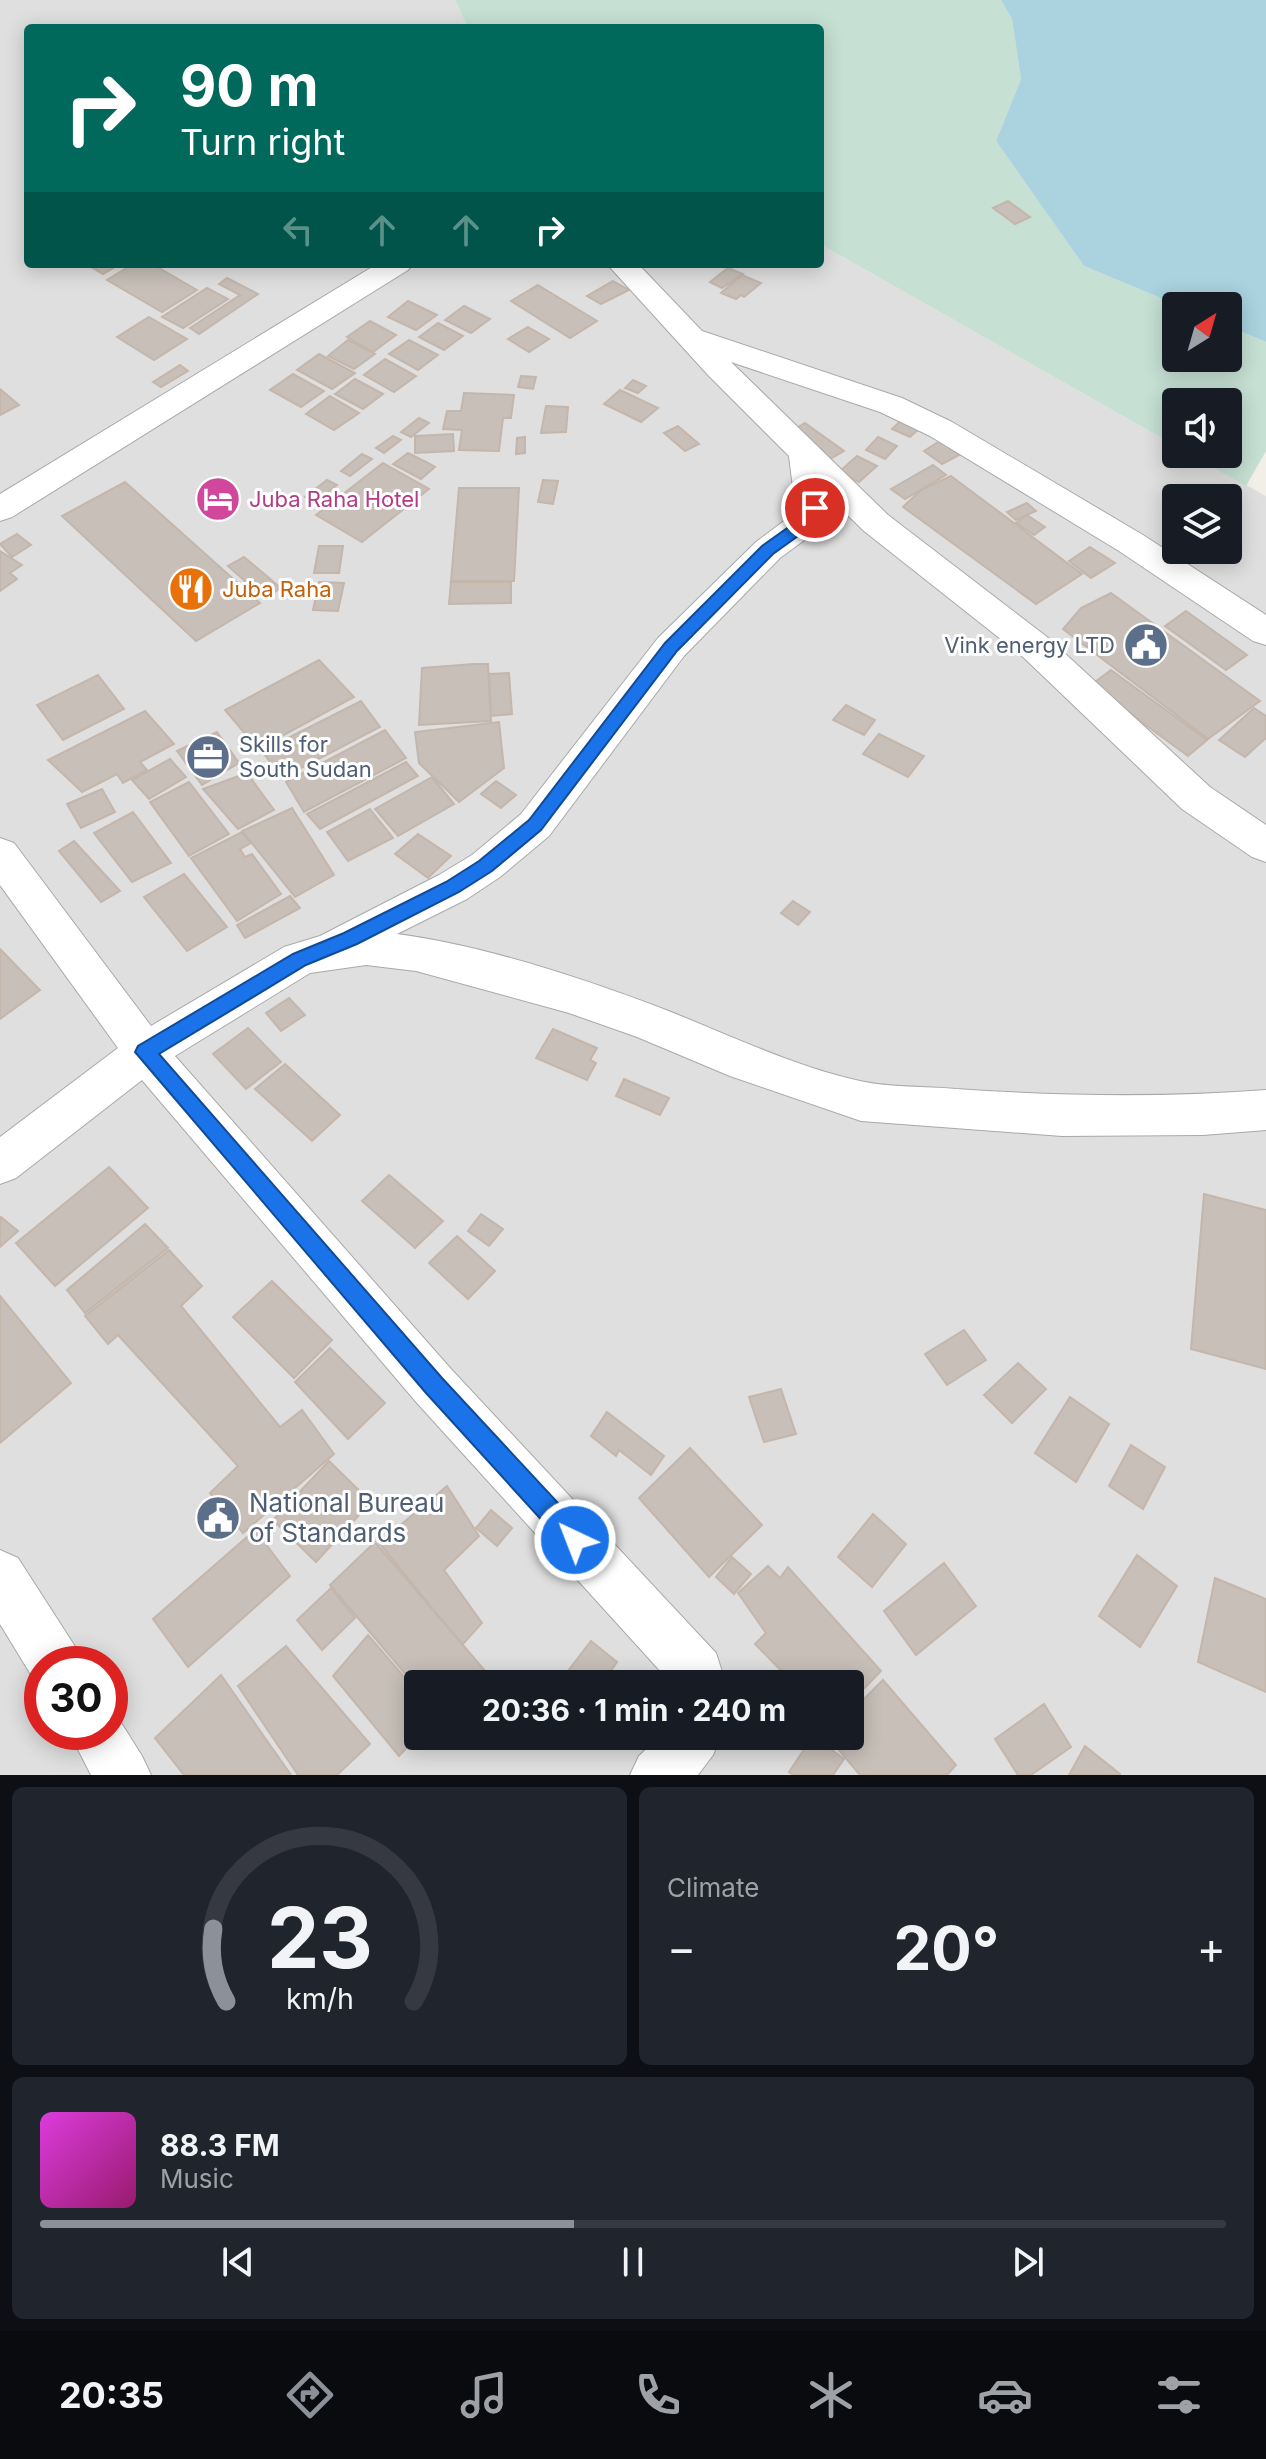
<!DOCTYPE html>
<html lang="en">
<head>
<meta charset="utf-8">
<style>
  :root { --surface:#171b24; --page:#20242c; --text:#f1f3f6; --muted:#9ea1a6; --line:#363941; --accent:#8c9099 }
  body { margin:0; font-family:Inter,sans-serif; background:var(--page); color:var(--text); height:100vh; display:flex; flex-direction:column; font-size:30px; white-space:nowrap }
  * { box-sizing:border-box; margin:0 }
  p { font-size:26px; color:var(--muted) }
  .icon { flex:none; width:44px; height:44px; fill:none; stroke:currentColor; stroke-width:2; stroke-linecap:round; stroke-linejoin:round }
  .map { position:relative; height:1775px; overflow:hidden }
  .details { display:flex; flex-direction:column; gap:12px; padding:12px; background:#0d0f14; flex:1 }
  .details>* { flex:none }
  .guide { position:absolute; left:24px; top:24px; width:800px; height:244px; border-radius:8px; box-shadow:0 4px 20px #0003; background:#00695c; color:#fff; overflow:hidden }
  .needle { width:52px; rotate:37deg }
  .controls { position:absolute; left:1162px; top:292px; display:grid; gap:16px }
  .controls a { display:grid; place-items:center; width:80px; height:80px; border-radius:8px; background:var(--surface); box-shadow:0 4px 20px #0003; font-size:40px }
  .speed { position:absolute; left:24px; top:1646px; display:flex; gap:16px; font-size:40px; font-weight:700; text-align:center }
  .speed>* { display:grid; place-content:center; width:104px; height:104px; border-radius:50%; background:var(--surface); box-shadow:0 4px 20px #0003; line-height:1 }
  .speed .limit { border:12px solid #d22; background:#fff; color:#111 }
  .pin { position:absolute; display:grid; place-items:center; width:68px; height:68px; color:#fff; margin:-34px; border:4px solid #fff; border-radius:50%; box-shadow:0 2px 8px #0007 }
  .me { position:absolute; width:88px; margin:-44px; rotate:317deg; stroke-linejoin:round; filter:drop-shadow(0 0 6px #0008) }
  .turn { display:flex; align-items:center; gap:28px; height:168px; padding:0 24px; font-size:36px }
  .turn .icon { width:104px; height:104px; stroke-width:2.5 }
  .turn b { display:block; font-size:56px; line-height:68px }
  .lanes { display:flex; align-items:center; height:76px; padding:0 24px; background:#0003; justify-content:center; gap:40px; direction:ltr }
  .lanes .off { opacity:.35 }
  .big { font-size:60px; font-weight:700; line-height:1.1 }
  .details .card { flex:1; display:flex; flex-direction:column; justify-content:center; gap:12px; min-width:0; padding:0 28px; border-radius:12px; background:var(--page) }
  .details .dial { align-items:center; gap:0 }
  .dial svg { height:208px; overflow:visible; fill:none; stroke:var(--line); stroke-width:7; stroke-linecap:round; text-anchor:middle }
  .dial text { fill:var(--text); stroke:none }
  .song { display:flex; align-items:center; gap:24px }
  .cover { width:96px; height:96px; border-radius:12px; background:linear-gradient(135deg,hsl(300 70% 55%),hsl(320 70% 35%)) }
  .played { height:8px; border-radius:4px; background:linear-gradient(90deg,var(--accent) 45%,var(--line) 45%) }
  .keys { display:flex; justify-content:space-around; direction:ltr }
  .heat { display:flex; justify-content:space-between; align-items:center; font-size:44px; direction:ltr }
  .details .tiles { flex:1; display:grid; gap:12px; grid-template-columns:1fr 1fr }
  .card:last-child { grid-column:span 2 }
  .trip { position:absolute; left:404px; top:1670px; width:460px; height:80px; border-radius:8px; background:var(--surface); box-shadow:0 4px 20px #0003; font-weight:700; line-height:80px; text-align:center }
  .tab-bar { display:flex; height:128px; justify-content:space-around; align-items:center; background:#090b0e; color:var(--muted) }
  .tab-bar .icon { width:56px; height:56px }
  .tab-bar .active { color:var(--accent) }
  .tab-bar b { font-size:36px; color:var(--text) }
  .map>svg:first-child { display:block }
  .residential { fill:#e0dfdf; fill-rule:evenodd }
  .wetland { fill:#c6e0d4 }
  .water { fill:#aad3df }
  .building { fill:#c7bfb8; stroke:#c4b6ab; stroke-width:2 }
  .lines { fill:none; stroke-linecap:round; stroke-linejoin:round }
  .street-casing { stroke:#a9a9a9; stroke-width:2 }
  .street { fill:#fff; fill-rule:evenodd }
  .route { fill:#1a73e8; stroke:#114b97; stroke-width:2 }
  .labels { text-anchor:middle; stroke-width:6; stroke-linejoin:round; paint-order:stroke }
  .hotel-label { font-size:22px; fill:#b23c85; stroke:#fff; text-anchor:start }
  .food-label { font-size:22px; fill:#c56008; stroke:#fff; text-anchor:start }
  .service-label { font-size:22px; fill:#4e5e75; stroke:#fff; text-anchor:end }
  .near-service-label { font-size:26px; fill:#4e5e75; stroke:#fff; text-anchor:start }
</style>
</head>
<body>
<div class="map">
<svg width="1266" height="1775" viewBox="0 0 1266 1775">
  <rect width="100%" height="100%" fill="#f2efe9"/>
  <path class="residential" d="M0,0H455L468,28H28V264H820V244L1176,446V454H1190L1266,496V1775H0ZM1176,498H1228V550H1176ZM42,1664H110V1732H42ZM418,1684H850V1736H418Z"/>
  <path class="wetland" d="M455,0H1001L1012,19L1021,79L996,141L1084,266L1180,306H1176V358H1228V326L1266,342V451L1246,486L1190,454H1228V402H1176V446L820,244V28H468Z"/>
  <path class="water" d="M1001,0H1266V342L1228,326V306H1180L1084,266L996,141L1021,79L1012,19Z"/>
  <g class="building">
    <path d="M1008,201L1030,217L1015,224L993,208Z"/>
    <path d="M86,264H120L103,274Z"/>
    <path d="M133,264H152L197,290L162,312L107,280Z"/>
    <path d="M728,268L743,274L722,288L710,282Z"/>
    <path d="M742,275L761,283L744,297L741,295L736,299L721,293Z"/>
    <path d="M227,278L258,294L199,334L190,328L240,295L219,284Z"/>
    <path d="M613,281L629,290L601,304L587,296Z"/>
    <path d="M538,285L597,321L570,338L511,301Z"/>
    <path d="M207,288L228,299L183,328L162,317Z"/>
    <path d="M408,301L437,315L416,330L388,317Z"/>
    <path d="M464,306L490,319L471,333L445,320Z"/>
    <path d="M149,317L187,339L154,360L117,337Z"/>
    <path d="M370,321L396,335L373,352L347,337Z"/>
    <path d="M438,323L463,336L444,350L419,337Z"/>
    <path d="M528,327L549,339L529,352L508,339Z"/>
    <path d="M348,340L375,354L354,369L328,356Z"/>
    <path d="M409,340L438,355L418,370L389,354Z"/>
    <path d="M319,354L355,373L332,389L297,370Z"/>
    <path d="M385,359L416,376L394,392L364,375Z"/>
    <path d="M180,365L188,371L161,387L153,382Z"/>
    <path d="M293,374L324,391L301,407L270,390Z"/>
    <path d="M521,376L536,377L533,389L518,387Z"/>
    <path d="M355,379L383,394L363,409L335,394Z"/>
    <path d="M633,380L646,386L638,393L625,388Z"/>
    <path d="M0,389L19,405L0,415Z"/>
    <path d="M620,390L658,408L641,422L604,404Z"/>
    <path d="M464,393L514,395L511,418H503L499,451L459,450L462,430L443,429L447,411H461Z"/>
    <path d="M330,396L359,413L334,430L306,414Z"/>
    <path d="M546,406L568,407L566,432L541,433Z"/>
    <path d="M419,418L429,423L411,437L401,432Z"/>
    <path d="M904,418L921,427L910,437L892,429Z"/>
    <path d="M805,423L844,451L830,459L791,431Z"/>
    <path d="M678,426L699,444L685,451L664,433Z"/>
    <path d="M453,434L454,451L415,453V436Z"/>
    <path d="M393,436L401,440L384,453L376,448Z"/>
    <path d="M525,437V453L516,454L517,438Z"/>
    <path d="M878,437L897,446L885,459L866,450Z"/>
    <path d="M940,441L959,455L942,464L924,451Z"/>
    <path d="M408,453L428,463L435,467L421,479L393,464Z"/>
    <path d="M362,454L372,459L350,476L341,471Z"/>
    <path d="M857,456L877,466L859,482L839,472Z"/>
    <path d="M383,463L429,489L362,542L316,515Z"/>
    <path d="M933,465L946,475L905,499L891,489Z"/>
    <path d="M951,476L1082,574L1036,604L903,507L921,490Z"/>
    <path d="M327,480L337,485L314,503L305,497Z"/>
    <path d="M543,480L558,481L553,504L538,502Z"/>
    <path d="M125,482L260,603L196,641L62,516Z"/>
    <path d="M459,488H519L514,581H451Z"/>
    <path d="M1027,503L1036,511L1016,520L1007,512Z"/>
    <path d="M1027,515L1045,527L1034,535L1016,523Z"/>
    <path d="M17,534L31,545L12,557L0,544Z"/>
    <path d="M319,546H343L339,573H314Z"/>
    <path d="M1090,547L1115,563L1091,578L1069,561Z"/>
    <path d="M0,551L22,565L10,573L17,579L0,591Z"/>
    <path d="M244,557L281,588L264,598L228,566Z"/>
    <path d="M319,582L344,583L338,611L313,610Z"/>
    <path d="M451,582H511V603L449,604Z"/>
    <path d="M1111,593L1260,701L1208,739L1063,629L1081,608Z"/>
    <path d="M1186,611L1247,655L1226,670L1165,626Z"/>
    <path d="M319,660L354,697L258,749L225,710Z"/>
    <path d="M474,664H488L491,721L419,725L422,668Z"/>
    <path d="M1111,670L1207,740L1188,756L1091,685Z"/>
    <path d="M509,673L512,714L491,716L489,674Z"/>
    <path d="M98,675L124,709L63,740L37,705Z"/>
    <path d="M361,701L380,727L282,778L262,751Z"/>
    <path d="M846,705L875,720L864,735L833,720Z"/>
    <path d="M1254,708L1266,716V738L1245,757L1219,740Z"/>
    <path d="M145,711L174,744L140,762L147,770L123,783L117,774L82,792L48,760Z"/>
    <path d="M499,722L504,768L459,802L419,763L415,732Z"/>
    <path d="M385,730L406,758L304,812L286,782Z"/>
    <path d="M217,732L239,763L202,785L177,751Z"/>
    <path d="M879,734L924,756L908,777L863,754Z"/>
    <path d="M170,759L186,777L149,799L132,780Z"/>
    <path d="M406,762L418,776L320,829L307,814Z"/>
    <path d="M247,773L274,810L238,829L203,789Z"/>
    <path d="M432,777L454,804L398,836L375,809Z"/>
    <path d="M496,781L516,795L501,808L481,794Z"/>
    <path d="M189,782L229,834L189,856L150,802Z"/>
    <path d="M102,789L115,812L81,828L67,804Z"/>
    <path d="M292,808L334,875L295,897L242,831Z"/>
    <path d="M370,809L393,838L348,861L327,832Z"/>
    <path d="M133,812L171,863L132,882L94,833Z"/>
    <path d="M242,832L251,843L240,849L245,857L252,854L281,894L237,921L191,858Z"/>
    <path d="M418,834L451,856L428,878L395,854Z"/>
    <path d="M74,841L120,891L101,902L59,851Z"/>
    <path d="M184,874L227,927L187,951L144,897Z"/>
    <path d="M290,896L300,908L245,938L237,925Z"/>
    <path d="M793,901L810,912L798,925L781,913Z"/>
    <path d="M0,949L40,990L0,1019Z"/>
    <path d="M289,998L305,1015L281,1031L266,1013Z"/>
    <path d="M248,1028L281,1062L246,1089L213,1054Z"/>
    <path d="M553,1029L597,1048L590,1060L596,1063L587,1080L536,1058Z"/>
    <path d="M285,1064L340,1115L312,1141L255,1089Z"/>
    <path d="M624,1079L669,1098L660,1115L616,1096Z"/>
    <path d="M109,1167L148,1208L55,1286L16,1243Z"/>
    <path d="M389,1175L443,1221L415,1248L362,1201Z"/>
    <path d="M1204,1194L1266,1210V1369L1191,1349Z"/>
    <path d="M481,1214L503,1229L489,1246L468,1231Z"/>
    <path d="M1,1217L18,1231L0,1247V1218Z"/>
    <path d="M145,1224L168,1248L85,1313L67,1290Z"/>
    <path d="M457,1236L495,1271L468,1299L429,1263Z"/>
    <path d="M169,1250L202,1286L181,1306L280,1427L302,1410L334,1454L243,1533L210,1493L238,1466L118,1335L108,1344L85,1316Z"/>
    <path d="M272,1281L332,1340L294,1378L233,1317Z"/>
    <path d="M0,1296L71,1383L0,1443Z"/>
    <path d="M964,1330L986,1360L947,1385L925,1354Z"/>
    <path d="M330,1348L385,1403L348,1439L295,1382Z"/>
    <path d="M1018,1363L1046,1389L1012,1423L984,1395Z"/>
    <path d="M781,1389L796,1434L764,1442L749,1397Z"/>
    <path d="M1070,1397L1109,1424L1076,1482L1035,1453Z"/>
    <path d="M607,1412L664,1456L651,1475L619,1450L616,1456L591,1436Z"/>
    <path d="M1131,1445L1165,1467L1143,1509L1109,1486Z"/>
    <path d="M690,1448L762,1525L709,1577L639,1498Z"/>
    <path d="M329,1461L371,1502L316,1562L273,1520Z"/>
    <path d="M447,1486L479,1536L444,1570L482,1623L462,1645L379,1543Z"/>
    <path d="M491,1510L512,1528L497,1546L476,1528Z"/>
    <path d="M873,1514L906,1544L872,1587L838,1557Z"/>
    <path d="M255,1530L290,1576L188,1667L153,1619Z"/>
    <path d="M375,1542L492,1679L488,1684H418V1689L330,1585Z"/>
    <path d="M1137,1555L1177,1586L1140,1647L1099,1616Z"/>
    <path d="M732,1557L751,1574L734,1594L716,1577Z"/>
    <path d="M944,1563L976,1606L916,1655L884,1611Z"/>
    <path d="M768,1566L780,1578L788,1567L881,1671L850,1703V1684H794L755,1644L766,1633L738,1593Z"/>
    <path d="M1215,1578L1266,1599V1692L1198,1662Z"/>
    <path d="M331,1588L355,1618L322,1650L297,1620Z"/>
    <path d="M368,1635L418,1693V1736L399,1756L333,1676Z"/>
    <path d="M591,1641L617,1662L602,1684H574L565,1675Z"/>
    <path d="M286,1646L370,1744L337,1775H298L238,1686Z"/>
    <path d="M221,1675L291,1775H184L155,1738Z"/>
    <path d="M883,1680L956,1765L947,1775H860L827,1736H850V1713Z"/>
    <path d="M1044,1704L1071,1747L1031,1775H1018L995,1739Z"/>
    <path d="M813,1736L844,1759L833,1775H793L789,1772Z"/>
    <path d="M1085,1746L1120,1774V1775H1069Z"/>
  </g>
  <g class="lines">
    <g class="street-casing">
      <g id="street">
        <path d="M377,264H413L408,270L12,517L0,521V494Z"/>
        <path d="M607,264H638L702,331L902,398L952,422L1143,535L1266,615V645L1253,641L1119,551L930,436L880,412L731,362L888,515L1047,637L1210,787L1266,825V862L1252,857L1182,809L1021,655L864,531L829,497L832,508L822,527L780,558L684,656L549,836L500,877L467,899L397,934C482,945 585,979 666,1010C729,1035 793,1066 860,1081C890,1088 925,1086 956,1089C1060,1096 1162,1098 1266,1090V1130L1203,1135L1062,1136L861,1121L730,1076L637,1037L569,1013L416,971L366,965L310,973L175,1056L451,1369L716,1653L726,1684H672L417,1403L142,1080L16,1178L0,1184V1137L118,1048L0,885V838L14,843L151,1026L284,947L320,936L439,875L472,855L521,814L658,638L756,542L796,512L789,456L708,375Z"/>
        <path d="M0,1550L18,1558L74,1645L82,1664H42V1685L36,1683L0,1624Z"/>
        <path d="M110,1711L115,1713L142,1756L151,1775H91L69,1732H110Z"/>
        <path d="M660,1736H721L713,1755L698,1775H630L639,1756Z"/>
      </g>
    </g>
    <use href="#street" class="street"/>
  </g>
  <path class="route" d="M815,503L823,508L816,523L773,554L677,651L541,830L492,871L459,892L357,944L306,965L159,1054L442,1378L584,1531L587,1540L584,1548L575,1551L567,1548L426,1393L135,1052L138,1046L293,954L344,933L446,882L479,861L529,820L665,643L762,546L804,516L810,504Z"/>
  <defs>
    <g id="hotel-disc" transform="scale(2.3)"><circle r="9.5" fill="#d1479c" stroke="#fff"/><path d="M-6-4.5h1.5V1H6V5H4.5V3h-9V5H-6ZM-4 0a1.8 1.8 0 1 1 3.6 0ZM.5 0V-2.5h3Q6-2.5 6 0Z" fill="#fff"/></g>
    <g id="restaurant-disc" transform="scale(2.3)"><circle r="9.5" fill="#e8710a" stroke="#fff"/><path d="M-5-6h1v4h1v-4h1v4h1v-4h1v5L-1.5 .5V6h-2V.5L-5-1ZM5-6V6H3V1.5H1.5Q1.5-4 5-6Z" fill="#fff"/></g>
    <g id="civic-disc" transform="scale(2.3)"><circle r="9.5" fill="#5c6f8a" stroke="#fff"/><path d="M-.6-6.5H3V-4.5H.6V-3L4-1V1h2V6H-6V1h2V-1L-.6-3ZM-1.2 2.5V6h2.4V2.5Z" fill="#fff"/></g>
    <g id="office-disc" transform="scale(2.3)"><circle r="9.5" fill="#5c6f8a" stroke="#fff"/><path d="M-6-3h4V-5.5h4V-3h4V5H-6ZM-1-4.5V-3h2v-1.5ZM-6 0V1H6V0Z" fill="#fff"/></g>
  </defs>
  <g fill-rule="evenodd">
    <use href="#hotel-disc" x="218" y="499"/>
    <use href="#restaurant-disc" x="191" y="589"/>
    <use href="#civic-disc" x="1146" y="645"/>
    <use href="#office-disc" x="208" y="757"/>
    <use href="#civic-disc" x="218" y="1518"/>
  </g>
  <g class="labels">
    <g class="hotel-label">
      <text x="249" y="507">Juba Raha Hotel</text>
    </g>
    <g class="food-label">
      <text x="222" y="597">Juba Raha</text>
    </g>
    <g class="service-label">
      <text x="1115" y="653">Vink energy LTD</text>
      <text x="239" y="752" text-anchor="start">Skills for<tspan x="239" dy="25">South Sudan</tspan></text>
    </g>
    <g class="near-service-label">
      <text x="249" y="1512">National Bureau<tspan x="249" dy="30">of Standards</tspan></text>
    </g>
  </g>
</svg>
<div class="controls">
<a><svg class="needle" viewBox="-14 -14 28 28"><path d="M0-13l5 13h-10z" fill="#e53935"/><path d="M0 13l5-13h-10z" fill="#9ea1a6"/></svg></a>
<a><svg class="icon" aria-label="sound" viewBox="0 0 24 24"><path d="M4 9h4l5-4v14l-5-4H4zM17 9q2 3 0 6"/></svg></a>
<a><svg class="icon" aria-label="layers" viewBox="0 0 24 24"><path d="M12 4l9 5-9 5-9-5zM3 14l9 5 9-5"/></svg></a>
</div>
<div class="speed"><div class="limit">30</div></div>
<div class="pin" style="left:815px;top:508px;background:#d93025"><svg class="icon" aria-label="arrive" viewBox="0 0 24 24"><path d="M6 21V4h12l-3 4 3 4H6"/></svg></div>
<svg class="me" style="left:575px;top:1540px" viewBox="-20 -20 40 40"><circle r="17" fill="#1a73e8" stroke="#fff" stroke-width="3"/><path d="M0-11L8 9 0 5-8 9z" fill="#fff"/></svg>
<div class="trip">20:36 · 1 min · 240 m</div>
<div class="guide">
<div class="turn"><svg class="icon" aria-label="right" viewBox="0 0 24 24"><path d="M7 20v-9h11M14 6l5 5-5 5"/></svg><div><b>90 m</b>Turn right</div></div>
<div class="lanes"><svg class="icon off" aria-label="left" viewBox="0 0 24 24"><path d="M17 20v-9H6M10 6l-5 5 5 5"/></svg><svg class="icon off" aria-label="ahead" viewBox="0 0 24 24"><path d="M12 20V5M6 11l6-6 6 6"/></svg><svg class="icon off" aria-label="ahead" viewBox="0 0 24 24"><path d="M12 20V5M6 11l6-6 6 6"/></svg><svg class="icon" aria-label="right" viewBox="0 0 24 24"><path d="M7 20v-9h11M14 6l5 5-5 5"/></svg></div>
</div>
</div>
<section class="details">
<div class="tiles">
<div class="card dial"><svg viewBox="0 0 100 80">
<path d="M14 69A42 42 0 1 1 86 69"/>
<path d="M14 69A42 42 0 0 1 9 41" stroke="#8c9099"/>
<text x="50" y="56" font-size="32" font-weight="700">23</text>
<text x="50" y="72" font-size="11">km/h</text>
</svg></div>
<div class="card"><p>Climate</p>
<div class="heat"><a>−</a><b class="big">20°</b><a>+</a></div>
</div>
<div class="card">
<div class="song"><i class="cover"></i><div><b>88.3 FM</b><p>Music</p></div></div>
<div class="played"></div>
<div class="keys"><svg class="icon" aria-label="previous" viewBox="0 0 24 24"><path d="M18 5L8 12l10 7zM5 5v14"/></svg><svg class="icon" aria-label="pause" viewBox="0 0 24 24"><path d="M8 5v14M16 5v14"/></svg><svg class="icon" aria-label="next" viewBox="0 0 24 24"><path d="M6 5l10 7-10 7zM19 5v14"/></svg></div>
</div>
</div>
</section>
<nav class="tab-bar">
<b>20:35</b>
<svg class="icon active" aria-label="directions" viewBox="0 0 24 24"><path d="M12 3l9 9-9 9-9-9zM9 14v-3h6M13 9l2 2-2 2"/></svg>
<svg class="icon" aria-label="music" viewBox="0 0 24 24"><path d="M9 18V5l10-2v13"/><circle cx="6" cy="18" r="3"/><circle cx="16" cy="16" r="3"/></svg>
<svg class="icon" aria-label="phone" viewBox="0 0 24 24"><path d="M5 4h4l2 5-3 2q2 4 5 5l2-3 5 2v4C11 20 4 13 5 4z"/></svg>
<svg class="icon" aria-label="climate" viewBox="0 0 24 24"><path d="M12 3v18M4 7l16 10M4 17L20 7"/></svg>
<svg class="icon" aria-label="car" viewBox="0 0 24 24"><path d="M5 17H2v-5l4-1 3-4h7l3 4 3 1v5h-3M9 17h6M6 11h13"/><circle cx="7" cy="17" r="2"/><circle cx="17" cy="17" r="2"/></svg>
<svg class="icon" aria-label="filters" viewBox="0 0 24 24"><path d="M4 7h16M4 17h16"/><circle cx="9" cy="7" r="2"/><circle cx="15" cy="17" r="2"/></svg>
</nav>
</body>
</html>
